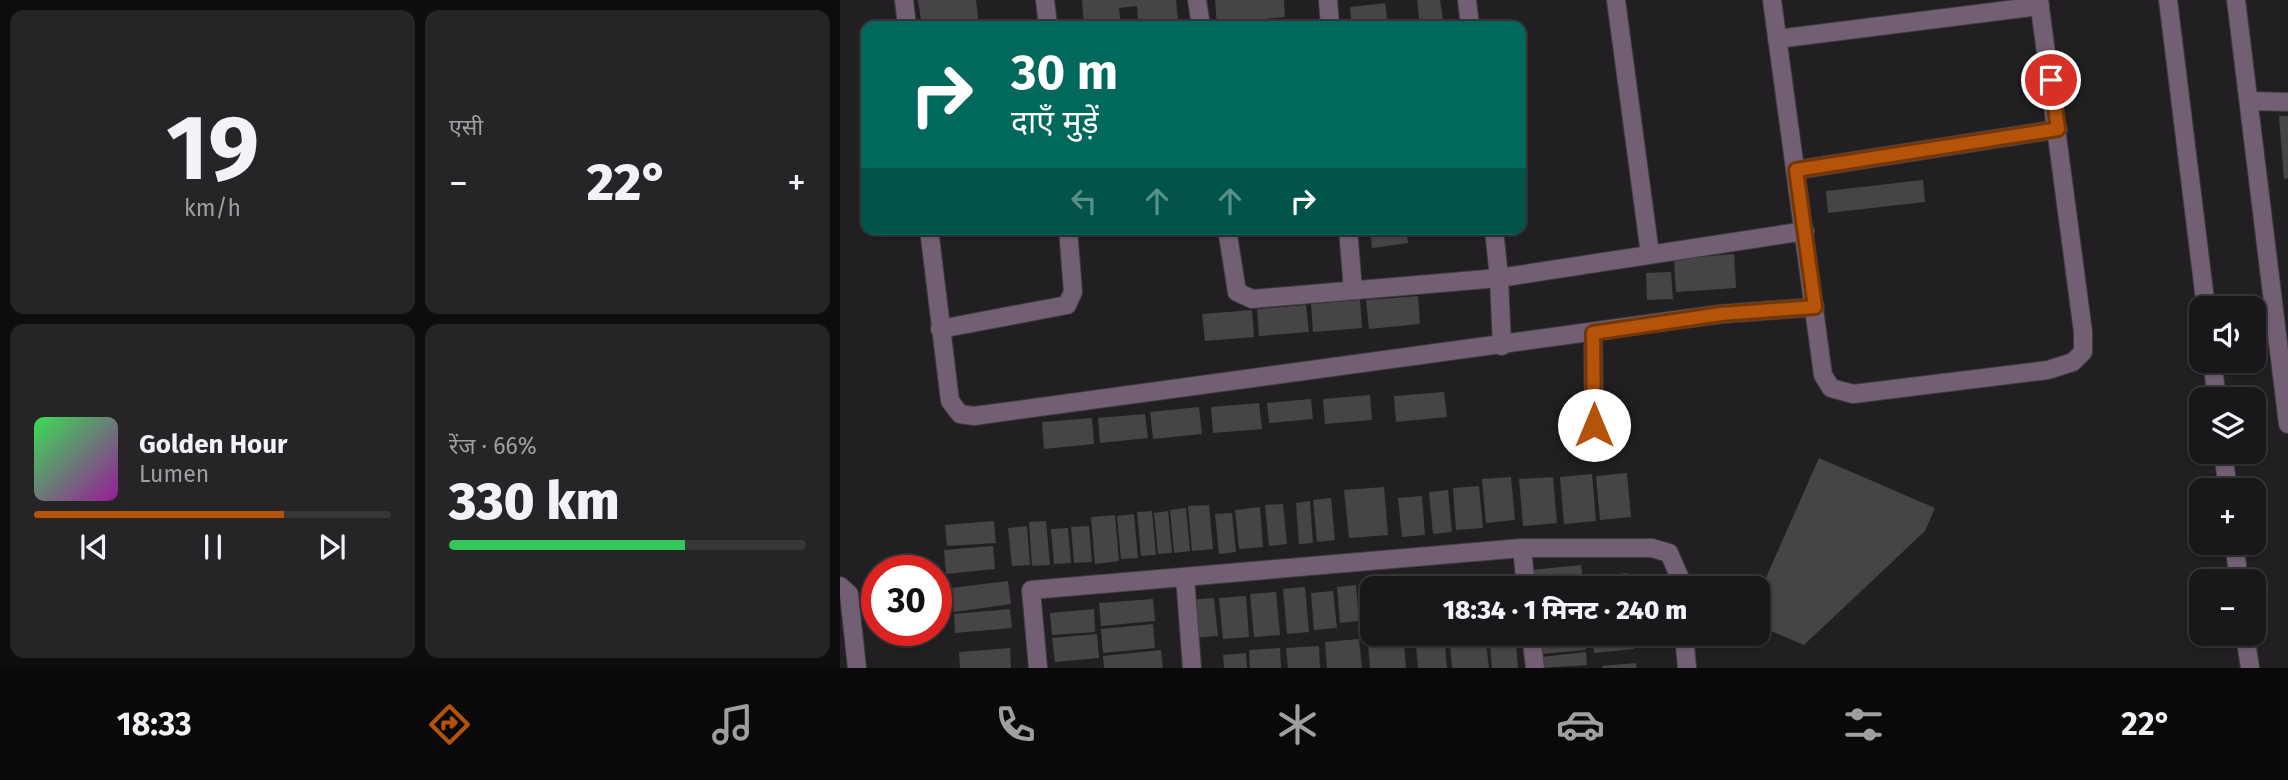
<!DOCTYPE html>
<html lang="hi">
<head>
<meta charset="utf-8">
<style>
  :root { --surface:#19171a; --page:#262427; --text:#f1f3f6; --muted:#9f9fa2; --line:#373639; --accent:#b45309 }
  body { margin:0; font-family:"Fira Sans","Noto Sans Devanagari",sans-serif; background:var(--page); color:var(--text); height:100vh; display:flex; flex-direction:column; font-size:26px; white-space:nowrap }
  * { box-sizing:border-box; margin:0 }
  p { font-size:23px; color:var(--muted) }
  .icon { flex:none; width:38px; height:38px; fill:none; stroke:currentColor; stroke-width:2; stroke-linecap:round; stroke-linejoin:round }
  .map { position:relative; flex:1; overflow:hidden }
  .side { display:flex; flex-direction:column; gap:10px; padding:10px; background:#0e0d0e; width:840px }
  .side>* { flex:none }
  .banner { position:absolute; left:21px; top:21px; width:665px; height:214px; border-radius:14px; box-shadow:0 2px 5px #0004,0 0 0 2px var(--line); background:#00695c; color:#fff; overflow:hidden }
  .tools { position:absolute; left:1349px; top:296px; display:grid; gap:14px }
  .tools a { display:grid; place-items:center; width:77px; height:77px; border-radius:14px; background:var(--surface); box-shadow:0 2px 5px #0004,0 0 0 2px var(--line); font-size:35px }
  .speed { position:absolute; left:21px; top:555px; display:flex; gap:14px; font-size:35px; font-weight:700; text-align:center }
  .speed>* { display:grid; place-content:center; width:91px; height:91px; border-radius:50%; background:var(--surface); box-shadow:0 2px 5px #0004,0 0 0 2px var(--line); line-height:1 }
  .speed .limit { border:10px solid #d22; background:#fff; color:#111 }
  .pin { position:absolute; display:grid; place-items:center; width:60px; height:60px; color:#fff; margin:-30px; border:4px solid #fff; border-radius:50%; box-shadow:0 2px 7px #0007 }
  .me { position:absolute; width:77px; margin:-38px; rotate:0deg; stroke-linejoin:round; filter:drop-shadow(0 0 5px #0008) }
  .turn { display:flex; align-items:center; gap:24px; height:147px; padding:0 35px; font-size:32px }
  .turn .icon { width:91px; height:91px; stroke-width:2.5 }
  .turn b { display:block; font-size:49px; line-height:60px }
  .lanes { display:flex; align-items:center; height:66px; padding:0 35px; background:#0003; justify-content:center; gap:35px; direction:ltr }
  .lanes .off { opacity:.35 }
  .big { font-size:52px; font-weight:800; line-height:1.1 }
  .side .card { flex:1; display:flex; flex-direction:column; justify-content:center; gap:10px; min-width:0; padding:0 24px; border-radius:14px; background:var(--page) }
  .side .dial { align-items:center; gap:0 }
  .dial b { font-size:91px; line-height:1 }
  .song { display:flex; align-items:center; gap:21px }
  .cover { width:84px; height:84px; border-radius:10px; background:linear-gradient(135deg,hsl(130 70% 55%),hsl(300 70% 35%)) }
  .played { height:7px; border-radius:4px; background:linear-gradient(90deg,var(--accent) 70%,var(--line) 70%) }
  .keys { display:flex; justify-content:space-around; direction:ltr }
  .heat { display:flex; justify-content:space-between; align-items:center; font-size:38px; direction:ltr }
  .charge { height:10px; border-radius:5px; background:linear-gradient(90deg,#34c759 66%,var(--line) 0) }
  .side .tiles { flex:1; display:grid; gap:10px; grid-template-columns:repeat(2,1fr) }
  .trip { position:absolute; left:520px; top:576px; width:410px; height:70px; border-radius:14px; background:var(--surface); box-shadow:0 2px 5px #0004,0 0 0 2px var(--line); font-weight:800; line-height:70px; text-align:center }
  .tab-bar { display:flex; height:112px; justify-content:space-around; align-items:center; background:#0a090a; color:var(--muted) }
  .tab-bar .icon { width:49px; height:49px }
  .tab-bar .on { color:var(--accent) }
  .tab-bar b { font-size:32px; color:var(--text) }
  main { display:flex; flex:1; min-height:0 }
  .map>svg:first-child { display:block }
  .building { fill:#464447 }
  .lines { fill:none; stroke-linecap:round; stroke-linejoin:round }
  .minor-casing { stroke:#3f3d3f; stroke-width:20 }
  .minor { stroke:#725f74; stroke-width:18 }
  .route-casing { stroke:#753606; stroke-width:18 }
  .route { stroke:#b45309; stroke-width:12 }
</style>
</head>
<body>
<main>
<section class="side">
<div class="tiles">
<div class="card dial"><b>19</b><p>km/h</p></div>
<div class="card"><p>एसी</p>
<div class="heat"><a>−</a><b class="big">22°</b><a>+</a></div>
</div>
<div class="card">
<div class="song"><i class="cover"></i><div><b>Golden Hour</b><p>Lumen</p></div></div>
<div class="played"></div>
<div class="keys"><svg class="icon" aria-label="previous" viewBox="0 0 24 24"><path d="M18 5L8 12l10 7zM5 5v14"/></svg><svg class="icon" aria-label="pause" viewBox="0 0 24 24"><path d="M8 5v14M16 5v14"/></svg><svg class="icon" aria-label="next" viewBox="0 0 24 24"><path d="M6 5l10 7-10 7zM19 5v14"/></svg></div>
</div>
<div class="card"><p>रेंज · 66%</p><b class="big">330 km</b><div class="charge"></div></div>
</div>
</section>
<div class="map">
<svg width="1448" height="668" viewBox="0 0 1448 668">
  <rect width="100%" height="100%" fill="#211f22"/>
  <g class="building">
    <path d="M78,0H136L139,26H82Z"/>
    <path d="M242,0H336L338,20L298,24L297,6L279,8L281,26H244Z"/>
    <path d="M375,0H444L445,17L377,24Z"/>
    <path d="M577,0H600L604,26H580Z"/>
    <path d="M545,3L548,26H512L510,7Z"/>
    <path d="M1439,116H1448V178L1444,179Z"/>
    <path d="M1083,180L1085,202L988,213L986,191Z"/>
    <path d="M530,229H566L568,243L532,248Z"/>
    <path d="M894,254L896,288L836,292L834,259Z"/>
    <path d="M831,272L833,299L807,300L806,273Z"/>
    <path d="M578,296L580,324L529,329L526,300Z"/>
    <path d="M520,300L522,328L473,332L471,304Z"/>
    <path d="M466,305L469,332L419,336L417,309Z"/>
    <path d="M412,310L414,337L365,341L362,314Z"/>
    <path d="M604,392L607,417L556,422L554,396Z"/>
    <path d="M530,395L532,420L485,424L483,399Z"/>
    <path d="M471,399L473,419L429,423L427,403Z"/>
    <path d="M419,403L422,429L373,433L371,407Z"/>
    <path d="M359,407L362,434L313,439L310,412Z"/>
    <path d="M305,414L308,438L260,443L258,418Z"/>
    <path d="M252,418L254,444L204,449L202,422Z"/>
    <path d="M979,458L1095,508L1085,531L964,645L917,625V598Z"/>
    <path d="M787,473L791,517L760,520L756,476Z"/>
    <path d="M752,474L756,521L724,524L720,477Z"/>
    <path d="M671,477L675,520L646,523L642,479Z"/>
    <path d="M713,477L717,523L683,526L679,479Z"/>
    <path d="M639,486L643,528L616,530L613,488Z"/>
    <path d="M544,487L548,535L509,538L504,490Z"/>
    <path d="M608,490L612,532L593,534L589,492Z"/>
    <path d="M582,496L585,535L562,537L558,498Z"/>
    <path d="M491,498L495,540L477,542L473,500Z"/>
    <path d="M470,501L473,543L459,544L456,503Z"/>
    <path d="M443,504L447,544L429,546L425,505Z"/>
    <path d="M369,505L373,549L352,551L348,506Z"/>
    <path d="M420,507L423,547L399,549L395,510Z"/>
    <path d="M346,508L350,551L334,553L330,510Z"/>
    <path d="M312,511L316,555L301,556L297,512Z"/>
    <path d="M328,511L332,553L318,554L314,513Z"/>
    <path d="M392,513L396,552L379,554L375,514Z"/>
    <path d="M294,514L298,558L281,559L277,516Z"/>
    <path d="M275,515L279,561L255,564L251,517Z"/>
    <path d="M154,521L156,543L107,546L105,525Z"/>
    <path d="M206,521L210,565L192,566L189,522Z"/>
    <path d="M187,526L190,565L172,566L168,528Z"/>
    <path d="M249,526L252,562L234,563L231,527Z"/>
    <path d="M228,528L231,563L214,564L211,529Z"/>
    <path d="M153,546L155,569L106,574L104,550Z"/>
    <path d="M741,565L744,588H693L691,570Z"/>
    <path d="M787,573L789,588H745L744,578Z"/>
    <path d="M667,575L668,588H640L639,577Z"/>
    <path d="M635,576L636,588H609V578Z"/>
    <path d="M168,581L171,604L114,612L111,588Z"/>
    <path d="M539,581V588H532V621L522,622L519,583Z"/>
    <path d="M516,585L519,621L500,623L497,587Z"/>
    <path d="M465,587L469,632L447,634L443,589Z"/>
    <path d="M493,591L497,628L474,630L471,593Z"/>
    <path d="M436,592L440,635L414,637L410,594Z"/>
    <path d="M406,596L409,637L383,639L379,598Z"/>
    <path d="M374,598L378,636L350,638L347,600Z"/>
    <path d="M313,599L315,621L261,626L259,603Z"/>
    <path d="M170,609L172,628L115,633L114,614Z"/>
    <path d="M254,609L255,632L212,635L210,613Z"/>
    <path d="M313,624L315,648L263,653L261,629Z"/>
    <path d="M527,633L563,634L566,668H530Z"/>
    <path d="M257,634L259,658L215,662L212,638Z"/>
    <path d="M604,634L607,668H578L575,635Z"/>
    <path d="M609,634H645L649,668H612Z"/>
    <path d="M649,634H675L678,668H652Z"/>
    <path d="M752,634H792L794,649L754,653Z"/>
    <path d="M744,635L746,650L701,654L699,639Z"/>
    <path d="M519,639L522,668H487L485,642Z"/>
    <path d="M479,646L480,668H448L446,648Z"/>
    <path d="M170,648L171,668H120L119,652Z"/>
    <path d="M440,648L441,668H410L409,650Z"/>
    <path d="M321,650L323,668H264L263,656Z"/>
    <path d="M746,652L747,665L702,668L701,657Z"/>
    <path d="M406,653L407,668H384L383,655Z"/>
    <path d="M796,663L797,668H762V666Z"/>
  </g>
  <g class="lines">
    <g class="minor-casing">
      <g id="minor">
        <path d="M64,0L67,26"/>
        <path d="M205,0L208,26"/>
        <path d="M357,0L361,26"/>
        <path d="M488,0L490,26"/>
        <path d="M627,0L630,26"/>
        <path d="M776,0L810,254"/>
        <path d="M932,0L983,375L991,388L1013,394L1208,370L1233,362L1243,352V332L1199,0"/>
        <path d="M1328,0L1366,308"/>
        <path d="M1396,0L1448,424"/>
        <path d="M937,39L1200,6"/>
        <path d="M1410,101L1448,102"/>
        <path d="M956,170L1218,129"/>
        <path d="M89,229L110,401L120,414L134,416L881,314L975,307"/>
        <path d="M387,229L397,292L412,299L659,278L654,229"/>
        <path d="M508,229L513,290"/>
        <path d="M100,329L227,305L233,292L228,229"/>
        <path d="M753,333L754,425"/>
        <path d="M662,346L659,278L965,231"/>
        <path d="M1372,360L1377,399"/>
        <path d="M1383,452L1388,490"/>
        <path d="M1394,542L1399,581"/>
        <path d="M682,548L686,588"/>
        <path d="M345,577L352,668"/>
        <path d="M0,586L9,594L17,668"/>
        <path d="M691,634L695,668"/>
        <path d="M844,634L847,668"/>
        <path d="M1405,634L1410,668"/>
        <path d="M198,668L191,590L682,548H812L829,553L840,578L841,588"/>
      </g>
    </g>
    <use href="#minor" class="minor"/>
  </g>
  <g class="lines">
    <g class="route-casing">
      <path id="route" d="M754,425L753,333L881,314L975,307L956,170L1218,129L1211,80"/>
    </g>
    <use href="#route" class="route"/>
  </g>
</svg>
<div class="tools">
<a><svg class="icon" aria-label="sound" viewBox="0 0 24 24"><path d="M4 9h4l5-4v14l-5-4H4zM17 9q2 3 0 6"/></svg></a>
<a><svg class="icon" aria-label="layers" viewBox="0 0 24 24"><path d="M12 4l9 5-9 5-9-5zM3 14l9 5 9-5"/></svg></a>
<a>+</a>
<a>−</a>
</div>
<div class="speed"><div class="limit">30</div></div>
<div class="pin" style="left:1211px;top:80px;background:#d93025"><svg class="icon" aria-label="arrive" viewBox="0 0 24 24"><path d="M6 21V4h12l-3 4 3 4H6"/></svg></div>
<svg class="me" style="left:754px;top:425px" viewBox="-20 -20 40 40"><circle r="19" fill="#fff"/><path d="M0-13L10 11 0 6-10 11z" fill="#b45309"/></svg>
<div class="trip">18:34 · 1 मिनट · 240 m</div>
<div class="banner">
<div class="turn"><svg class="icon" aria-label="right" viewBox="0 0 24 24"><path d="M7 20v-9h11M14 6l5 5-5 5"/></svg><div><b>30 m</b>दाएँ मुड़ें</div></div>
<div class="lanes"><svg class="icon off" aria-label="left" viewBox="0 0 24 24"><path d="M17 20v-9H6M10 6l-5 5 5 5"/></svg><svg class="icon off" aria-label="ahead" viewBox="0 0 24 24"><path d="M12 20V5M6 11l6-6 6 6"/></svg><svg class="icon off" aria-label="ahead" viewBox="0 0 24 24"><path d="M12 20V5M6 11l6-6 6 6"/></svg><svg class="icon" aria-label="right" viewBox="0 0 24 24"><path d="M7 20v-9h11M14 6l5 5-5 5"/></svg></div>
</div>
</div>
</main>
<nav class="tab-bar">
<b>18:33</b>
<svg class="icon on" aria-label="directions" viewBox="0 0 24 24"><path d="M12 3l9 9-9 9-9-9zM9 14v-3h6M13 9l2 2-2 2"/></svg>
<svg class="icon" aria-label="music" viewBox="0 0 24 24"><path d="M9 18V5l10-2v13"/><circle cx="6" cy="18" r="3"/><circle cx="16" cy="16" r="3"/></svg>
<svg class="icon" aria-label="phone" viewBox="0 0 24 24"><path d="M5 4h4l2 5-3 2q2 4 5 5l2-3 5 2v4C11 20 4 13 5 4z"/></svg>
<svg class="icon" aria-label="climate" viewBox="0 0 24 24"><path d="M12 3v18M4 7l16 10M4 17L20 7"/></svg>
<svg class="icon" aria-label="car" viewBox="0 0 24 24"><path d="M5 17H2v-5l4-1 3-4h7l3 4 3 1v5h-3M9 17h6M6 11h13"/><circle cx="7" cy="17" r="2"/><circle cx="17" cy="17" r="2"/></svg>
<svg class="icon" aria-label="filters" viewBox="0 0 24 24"><path d="M4 7h16M4 17h16"/><circle cx="9" cy="7" r="2"/><circle cx="15" cy="17" r="2"/></svg>
<b>22°</b>
</nav>
</body>
</html>
